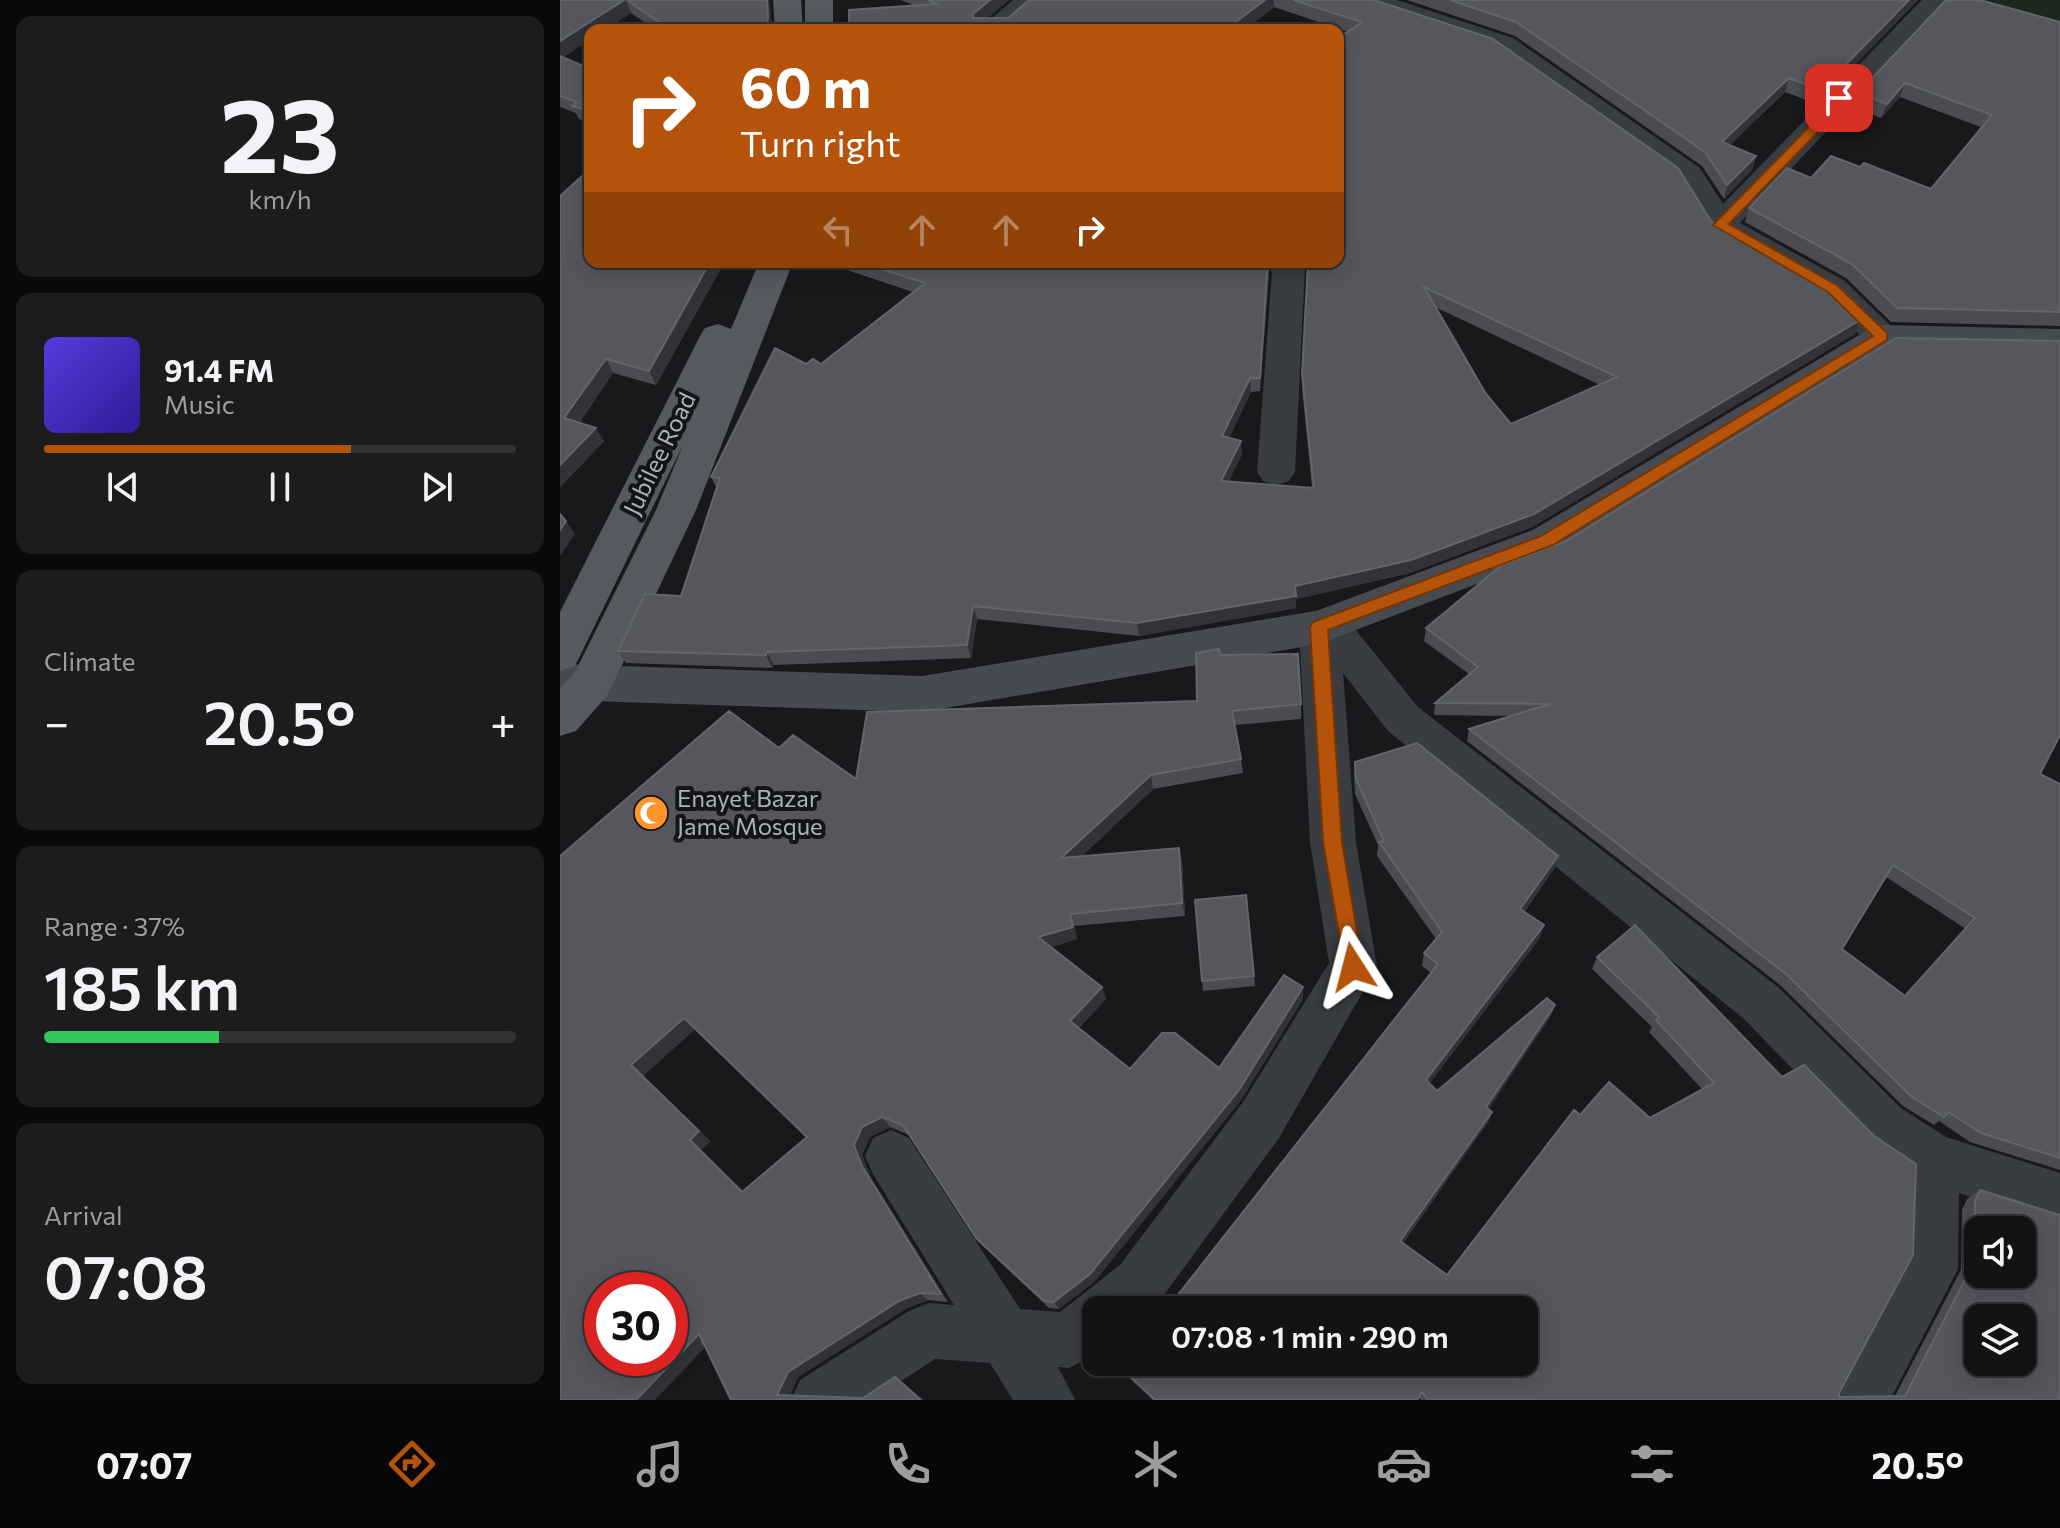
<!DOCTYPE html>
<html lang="en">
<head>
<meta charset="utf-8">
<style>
  :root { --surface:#131314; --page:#1c1c1d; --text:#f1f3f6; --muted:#9d9ea0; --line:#323234; --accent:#b45309 }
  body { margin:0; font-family:Commissioner,sans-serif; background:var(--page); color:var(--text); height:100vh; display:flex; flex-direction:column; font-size:30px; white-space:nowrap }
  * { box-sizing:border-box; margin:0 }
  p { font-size:26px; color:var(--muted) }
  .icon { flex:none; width:44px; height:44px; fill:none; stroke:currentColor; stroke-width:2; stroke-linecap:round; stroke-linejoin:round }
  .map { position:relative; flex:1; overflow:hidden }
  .drawer { display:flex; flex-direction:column; gap:16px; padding:16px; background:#0a0a0b; width:560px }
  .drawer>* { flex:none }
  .hud { position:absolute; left:24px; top:24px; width:760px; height:244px; border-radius:16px; box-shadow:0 4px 20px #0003,0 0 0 2px var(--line); background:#b45309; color:#fff; overflow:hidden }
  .buttons { position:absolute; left:1404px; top:1216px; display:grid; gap:16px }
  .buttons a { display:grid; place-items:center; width:72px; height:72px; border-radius:16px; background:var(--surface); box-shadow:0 4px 20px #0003,0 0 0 2px var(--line); font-size:40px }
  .speed { position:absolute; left:24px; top:1272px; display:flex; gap:16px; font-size:40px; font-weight:700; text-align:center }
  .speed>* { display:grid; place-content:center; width:104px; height:104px; border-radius:50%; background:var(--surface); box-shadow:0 4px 20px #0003,0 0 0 2px var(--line); line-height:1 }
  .speed .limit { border:12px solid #d22; background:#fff; color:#111 }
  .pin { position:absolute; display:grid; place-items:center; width:68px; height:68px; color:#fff; margin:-34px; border-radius:16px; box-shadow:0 4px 12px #0006 }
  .me { position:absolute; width:88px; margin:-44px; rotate:351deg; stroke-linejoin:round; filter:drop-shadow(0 0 6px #0008) }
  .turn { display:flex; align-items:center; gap:28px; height:168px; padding:0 24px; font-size:36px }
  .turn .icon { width:104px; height:104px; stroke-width:2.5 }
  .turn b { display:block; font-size:56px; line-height:68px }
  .lanes { display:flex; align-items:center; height:76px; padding:0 24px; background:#0003; justify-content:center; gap:40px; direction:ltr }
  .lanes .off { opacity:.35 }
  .big { font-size:60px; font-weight:600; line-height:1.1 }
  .drawer .card { flex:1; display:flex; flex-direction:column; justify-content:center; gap:12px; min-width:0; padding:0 28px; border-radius:16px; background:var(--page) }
  .drawer .dial { align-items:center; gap:0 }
  .dial b { font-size:104px; line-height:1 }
  .song { display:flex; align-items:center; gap:24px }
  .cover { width:96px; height:96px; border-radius:12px; background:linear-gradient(135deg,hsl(250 70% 55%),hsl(250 70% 35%)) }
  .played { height:8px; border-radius:4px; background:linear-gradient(90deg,var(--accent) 65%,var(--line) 65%) }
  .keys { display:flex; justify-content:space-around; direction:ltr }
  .heat { display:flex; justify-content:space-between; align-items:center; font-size:44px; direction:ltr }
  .charge { height:12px; border-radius:6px; background:linear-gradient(90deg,#34c759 37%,var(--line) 0) }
  .trip { position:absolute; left:522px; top:1296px; width:456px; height:80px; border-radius:16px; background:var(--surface); box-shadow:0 4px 20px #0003,0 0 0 2px var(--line); font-weight:600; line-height:80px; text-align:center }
  .tabs { display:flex; height:128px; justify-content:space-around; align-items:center; background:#080808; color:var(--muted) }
  .tabs .icon { width:56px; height:56px }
  .tabs .selected { color:var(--accent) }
  .tabs b { font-size:36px; color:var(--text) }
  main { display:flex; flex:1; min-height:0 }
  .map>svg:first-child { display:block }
  .green { fill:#1e271e }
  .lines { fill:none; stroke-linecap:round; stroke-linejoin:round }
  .street { fill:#393c41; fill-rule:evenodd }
  .secondary { fill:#474b51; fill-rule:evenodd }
  .primary { fill:#555960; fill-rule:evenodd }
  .wall { fill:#4a4c50; fill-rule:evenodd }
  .shaded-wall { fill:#323336 }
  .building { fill:#55575c; stroke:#62656b; stroke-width:2; fill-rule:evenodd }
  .route { fill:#b45309; stroke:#753606; stroke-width:2 }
  .labels { text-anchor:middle; stroke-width:8; stroke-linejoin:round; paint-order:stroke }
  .street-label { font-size:24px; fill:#aab3bc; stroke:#141416 }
  .poi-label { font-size:24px; fill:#aab3bc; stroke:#141416; text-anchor:start }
</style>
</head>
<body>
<main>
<section class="drawer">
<div class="card dial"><b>23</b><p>km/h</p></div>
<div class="card">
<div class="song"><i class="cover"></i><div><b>91.4 FM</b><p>Music</p></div></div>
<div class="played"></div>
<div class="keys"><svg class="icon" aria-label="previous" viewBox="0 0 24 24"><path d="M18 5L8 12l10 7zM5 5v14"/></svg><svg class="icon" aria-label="pause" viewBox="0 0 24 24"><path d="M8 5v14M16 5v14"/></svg><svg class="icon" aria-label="next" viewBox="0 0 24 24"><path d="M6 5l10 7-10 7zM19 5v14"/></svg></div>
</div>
<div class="card"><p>Climate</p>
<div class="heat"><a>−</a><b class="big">20.5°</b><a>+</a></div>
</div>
<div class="card"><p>Range · 37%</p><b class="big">185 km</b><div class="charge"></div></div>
<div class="card"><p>Arrival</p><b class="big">07:08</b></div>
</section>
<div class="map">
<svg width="1500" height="1400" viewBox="0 0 1500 1400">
  <rect width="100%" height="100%" fill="#19191b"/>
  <path class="green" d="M1419,0H1500V22Z"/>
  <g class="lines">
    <g class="street">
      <path d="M453,0H483L449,30H418Z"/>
      <path d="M797,0H837L953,38L1140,168L1163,204L1362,0H1390L1180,223L1285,281L1334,329L1339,337L1334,345L1322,348L1310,345L1261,297L1149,232L1117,180L933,50L800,6Z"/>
      <path d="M701,262H742L745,267L735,472L729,481L716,485L703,481L697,472L712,272Z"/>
      <path d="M768,608L782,613L858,707L1218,987L1341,1108L1386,1137L1500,1173V1225L1399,1193L1398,1269L1330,1400H1270L1344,1264L1347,1172L1305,1144L1184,1019L828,731L783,673L796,842L817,967L719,1138L598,1303L590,1310H536V1354L509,1368L498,1367L515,1400H453L430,1363L375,1359L312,1400H231L240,1380L349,1311L369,1303L394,1305L313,1174L305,1156L313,1138L331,1130L349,1138L460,1309L500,1312L560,1265L683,1102L769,963L750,842L739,627L745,616Z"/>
    </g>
    <path class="secondary" d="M1322,325L1500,329V353L1329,349L1001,552L759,644L362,712L0,700V664L362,676L756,611L973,530L1309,329Z"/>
    <g class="primary">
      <path d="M213,0H241L243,30H215Z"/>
      <rect x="245" y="0" width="28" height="30"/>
      <path d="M199,262H233L136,510L53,684L46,697L16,731L0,736V688L15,672L96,510L124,443L15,666L0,671V612L140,336L145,328L158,324L171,329Z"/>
    </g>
  </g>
  <g class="wall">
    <path d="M0,0H209L212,30H96L71,13L44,30H30V40L3,57L30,69V123L19,119L16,113L0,107Z"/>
    <path d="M341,0H449L427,18H448L469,0H814L1151,221L1300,320L1295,334L972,527L850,573L736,599V608L579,636L417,619L411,658L214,665L212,668L66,663L58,651L121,596L156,487L151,477L246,364H261L353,292L275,266L250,265L249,262H709V273L700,391L691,392L669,438L682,454L668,482L752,488L742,388L747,266L744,262H778L788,32L714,7L684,30H289L353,5ZM875,307L1040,385L951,424L926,394Z"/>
    <path d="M847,0H1358L1257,104L1225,92L1170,145L1196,156L1192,170L1164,199L1142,166L955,36Z"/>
    <path d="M1500,22V326L1331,322L1286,278L1185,222L1189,208L1251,178L1300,167L1371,189L1421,127L1340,97L1321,118L1293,107L1298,93Z"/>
    <path d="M0,196L161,268L96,385L53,373L19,423L44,441L0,487Z"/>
    <path d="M1006,541L1500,784V1170L1410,1142L1379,1121L1374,1125L1343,1106L1220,985L907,741L909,729L951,716L874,715L875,703L909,674L864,641L866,628ZM1326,877L1406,929L1345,996L1282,949Z"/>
    <path d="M660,655L741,704V719L675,725L681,759L683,773L593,789L521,857L619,848L622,861L625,916L514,926L517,939L491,947L542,987L546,999L519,1028L570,1069L659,1068L743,999L681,1100L534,1282L499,1309L489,1308L423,1246L349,1135L330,1127L310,1137L302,1155L310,1176L388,1302L368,1300L347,1308L238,1377L230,1396L303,1398L335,1377L363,1400H171L0,856L219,748L296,779L637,701ZM135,1029L247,1138L183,1191L141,1150L150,1141L83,1076Z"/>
    <path d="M795,762L998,856L994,869L964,912L980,938L869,1083L877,1091L995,1005L990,1017L928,1109L932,1112L928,1122L843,1243L887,1275L1020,1115L1090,1118L1142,1089L1089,1032L1092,1027L1032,969L1037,957L1222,1077L1279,1397L1335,1396L1401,1270L1402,1210L1407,1199L1420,1190L1500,1400H861L860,1398L858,1400H593L565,1374L561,1368L871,973L862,966L864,953L876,939L817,856L818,845L795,794L794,776Z"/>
    <path d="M686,895L695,986L643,991L642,981Z"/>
  </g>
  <g class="shaded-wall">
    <path d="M64,0H66L71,13L44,30H30V40L0,59V41Z"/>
    <path d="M207,0H209L210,4L212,30H206Z"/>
    <path d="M430,0H449L416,28L413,18V14Z"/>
    <path d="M705,0H714V7L684,30H665Z"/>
    <path d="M1349,0H1358L1257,104L1261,90Z"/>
    <path d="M1229,78L1225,92L1158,156L1162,142Z"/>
    <path d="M1345,83L1340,97L1321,118L1327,104Z"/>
    <path d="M1196,156L1192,170L1164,199L1167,185Z"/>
    <path d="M150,262H158L161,268L96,385L89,371Z"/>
    <path d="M708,262L709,273L700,391V378Z"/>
    <path d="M1300,320L1295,334L972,527L850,573L736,599V608L579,636L577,623Z"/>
    <path d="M46,359L53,373L12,432L4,418Z"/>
    <path d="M690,378L691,392L663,450L662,436Z"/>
    <path d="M36,428L44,441L0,487V465Z"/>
    <path d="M681,441L682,454L662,495L661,481Z"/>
    <path d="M6,521L15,534L0,556V530Z"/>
    <path d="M413,606L417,619L411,658L407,645Z"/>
    <path d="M207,652L214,665L212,668L206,655Z"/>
    <path d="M591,775L593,789L505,872L501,858Z"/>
    <path d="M619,848L622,861L625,916L622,903Z"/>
    <path d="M998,856L994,869L956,922L960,909Z"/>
    <path d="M510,914L517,939L483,950L478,937Z"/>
    <path d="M984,925L980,938L864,1091L866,1080Z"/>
    <path d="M542,987L546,999L515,1032L510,1021Z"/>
    <path d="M743,987V999L681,1100L534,1282L499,1309L494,1302Z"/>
    <path d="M995,1005L990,1017L923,1118L926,1107Z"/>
    <path d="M124,1018L135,1029L83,1076L150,1141L141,1150L193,1201L182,1192L130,1140L71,1065Z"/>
    <path d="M932,1112L928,1122L838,1249L840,1241Z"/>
    <path d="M322,1117L330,1127L310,1137L302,1155L310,1176L388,1302L381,1294L302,1166L294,1145L302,1127Z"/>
    <path d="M360,1293L368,1300L347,1308L238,1377L228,1400L217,1395L228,1372L339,1301Z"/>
    <path d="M139,1334L151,1341L95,1400H76Z"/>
    <path d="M335,1377L344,1383L363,1400H361Z"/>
  </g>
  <g class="building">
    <path d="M0,0H64L0,41Z"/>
    <path d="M67,0H207L208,17L206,30H110Z"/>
    <path d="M368,0H430L413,14V18H448L469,0H705L665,30H330L331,27L328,30H289V10L376,4Z"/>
    <path d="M733,0H814L933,39L1118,168L1151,221L1264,285L1300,320L974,514L851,560L735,586L736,596L577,623L413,606L407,645L207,652L206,655L58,651L85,594L121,596L160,478L151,477L215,348L246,364L253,359L261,364L365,283L300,262H708L700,378H690L662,436L681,441L661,481L754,488L742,374L748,262H778V38L802,22ZM864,287L1057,377L951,424L926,394Z"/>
    <path d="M890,0H1349L1261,90L1229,78L1162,142L1196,156L1167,185L1145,152L956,22Z"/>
    <path d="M1386,0H1420L1500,22V312L1337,308L1292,264L1189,208L1227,168L1251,178L1271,156L1300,167L1304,163L1371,189L1432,115L1345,83L1327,104L1298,93Z"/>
    <path d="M0,56L30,69V111L12,106L17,102L0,96Z"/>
    <path d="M30,171V262H150L89,371L46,359L4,418L36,428L0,465V196L22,176Z"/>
    <path d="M1336,338L1500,341V735L1480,774L1500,784V1158L1421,1133L1388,1112L1384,1117L1352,1097L1227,975L909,729L990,704L875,703L918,667L866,628L942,565L1006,541ZM1333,865L1415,918L1345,996L1282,949Z"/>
    <path d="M0,514L6,521L0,530Z"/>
    <path d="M659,649L660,655L738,654L741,704L672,711L681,759L591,775L501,858L619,848L622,903L510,914L513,927L478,937L542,987L510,1021L570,1069L602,1033H615L659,1068L724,975L743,987L679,1090L530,1274L494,1302L484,1301L416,1238L343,1125L322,1117L302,1127L294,1145L302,1166L381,1294L360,1293L339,1301L228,1372L217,1395L303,1398L335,1377L361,1400H171L139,1334L76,1400H0V856L169,711L219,748L233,735L296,779L307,712L637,701L636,653ZM124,1018L247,1137L182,1192L130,1140L139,1131L71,1065ZM42,1290H110V1358H42Z"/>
    <path d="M857,743L998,856L960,909L984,925L866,1080L877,1091L987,998L995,1005L926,1107L932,1112L840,1241L887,1275L1014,1110L1020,1115L1049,1082L1090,1118L1154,1083L1096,1020L1099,1017L1037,957L1075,925L1222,1077L1244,1065L1314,1136L1356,1164L1353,1255L1279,1393V1397L1345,1396L1414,1262L1415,1201L1420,1190L1500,1215V1400H868L862,1392L857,1400H595L561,1368L565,1362H964V1310H606L878,964L864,953L882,932L819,842L824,841L796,779L795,762ZM1418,1230H1462V1274H1418ZM1418,1318H1462V1362H1418Z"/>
    <path d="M686,895L694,976L642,981L635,900Z"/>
  </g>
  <path class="route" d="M1275,96L1285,98L1255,135L1169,224L1278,286L1327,333V340L993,545L768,630L782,842L803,967L800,974L793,977L786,974L763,842L750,627L753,622L981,536L1313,336L1268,292L1153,225L1246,130Z"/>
  <defs>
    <g id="mosque-disc" transform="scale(1.8)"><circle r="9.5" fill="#ff942d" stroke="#141416"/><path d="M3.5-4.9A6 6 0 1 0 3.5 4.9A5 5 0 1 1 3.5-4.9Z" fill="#fff"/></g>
  </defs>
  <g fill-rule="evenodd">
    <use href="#mosque-disc" x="91" y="813"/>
  </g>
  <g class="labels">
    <g class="street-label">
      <text transform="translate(100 454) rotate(-64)" y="8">Jubilee Road</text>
    </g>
    <g class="poi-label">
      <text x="117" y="807">Enayet Bazar<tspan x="117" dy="28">Jame Mosque</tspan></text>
    </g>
  </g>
</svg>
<div class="buttons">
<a><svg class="icon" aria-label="sound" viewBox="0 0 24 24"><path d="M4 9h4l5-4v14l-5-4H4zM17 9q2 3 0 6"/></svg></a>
<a><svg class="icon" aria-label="layers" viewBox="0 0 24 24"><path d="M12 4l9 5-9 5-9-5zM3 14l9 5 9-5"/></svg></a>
</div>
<div class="speed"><div class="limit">30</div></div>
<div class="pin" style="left:1279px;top:98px;background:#d93025"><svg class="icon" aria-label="arrive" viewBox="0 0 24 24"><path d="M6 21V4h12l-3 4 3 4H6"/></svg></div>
<svg class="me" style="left:793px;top:967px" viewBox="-20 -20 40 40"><path d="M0-17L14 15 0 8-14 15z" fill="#b45309" stroke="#fff" stroke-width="4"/></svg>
<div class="trip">07:08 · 1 min · 290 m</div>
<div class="hud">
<div class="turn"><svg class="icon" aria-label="right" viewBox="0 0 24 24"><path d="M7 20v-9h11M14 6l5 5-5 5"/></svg><div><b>60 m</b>Turn right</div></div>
<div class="lanes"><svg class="icon off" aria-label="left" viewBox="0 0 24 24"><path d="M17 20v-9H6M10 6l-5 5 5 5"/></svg><svg class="icon off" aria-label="ahead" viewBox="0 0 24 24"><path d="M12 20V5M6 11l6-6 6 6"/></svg><svg class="icon off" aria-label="ahead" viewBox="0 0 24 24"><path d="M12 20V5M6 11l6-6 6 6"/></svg><svg class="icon" aria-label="right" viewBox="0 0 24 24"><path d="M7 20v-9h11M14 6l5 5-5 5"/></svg></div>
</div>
</div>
</main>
<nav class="tabs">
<b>07:07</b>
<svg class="icon selected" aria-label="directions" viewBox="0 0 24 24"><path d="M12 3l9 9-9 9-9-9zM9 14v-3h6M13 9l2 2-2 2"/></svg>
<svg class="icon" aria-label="music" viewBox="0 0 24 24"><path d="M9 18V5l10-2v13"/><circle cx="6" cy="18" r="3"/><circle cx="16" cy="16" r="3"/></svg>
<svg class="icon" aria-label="phone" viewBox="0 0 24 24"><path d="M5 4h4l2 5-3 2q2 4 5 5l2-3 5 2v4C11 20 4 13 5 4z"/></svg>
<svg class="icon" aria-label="climate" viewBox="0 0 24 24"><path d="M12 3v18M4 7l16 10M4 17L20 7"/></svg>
<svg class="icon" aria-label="car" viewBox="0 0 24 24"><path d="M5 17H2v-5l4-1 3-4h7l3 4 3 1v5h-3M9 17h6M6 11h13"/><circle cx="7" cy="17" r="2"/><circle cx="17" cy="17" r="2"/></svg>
<svg class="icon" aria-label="filters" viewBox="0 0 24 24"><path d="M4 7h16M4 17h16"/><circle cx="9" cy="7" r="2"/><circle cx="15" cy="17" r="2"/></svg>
<b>20.5°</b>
</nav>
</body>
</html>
